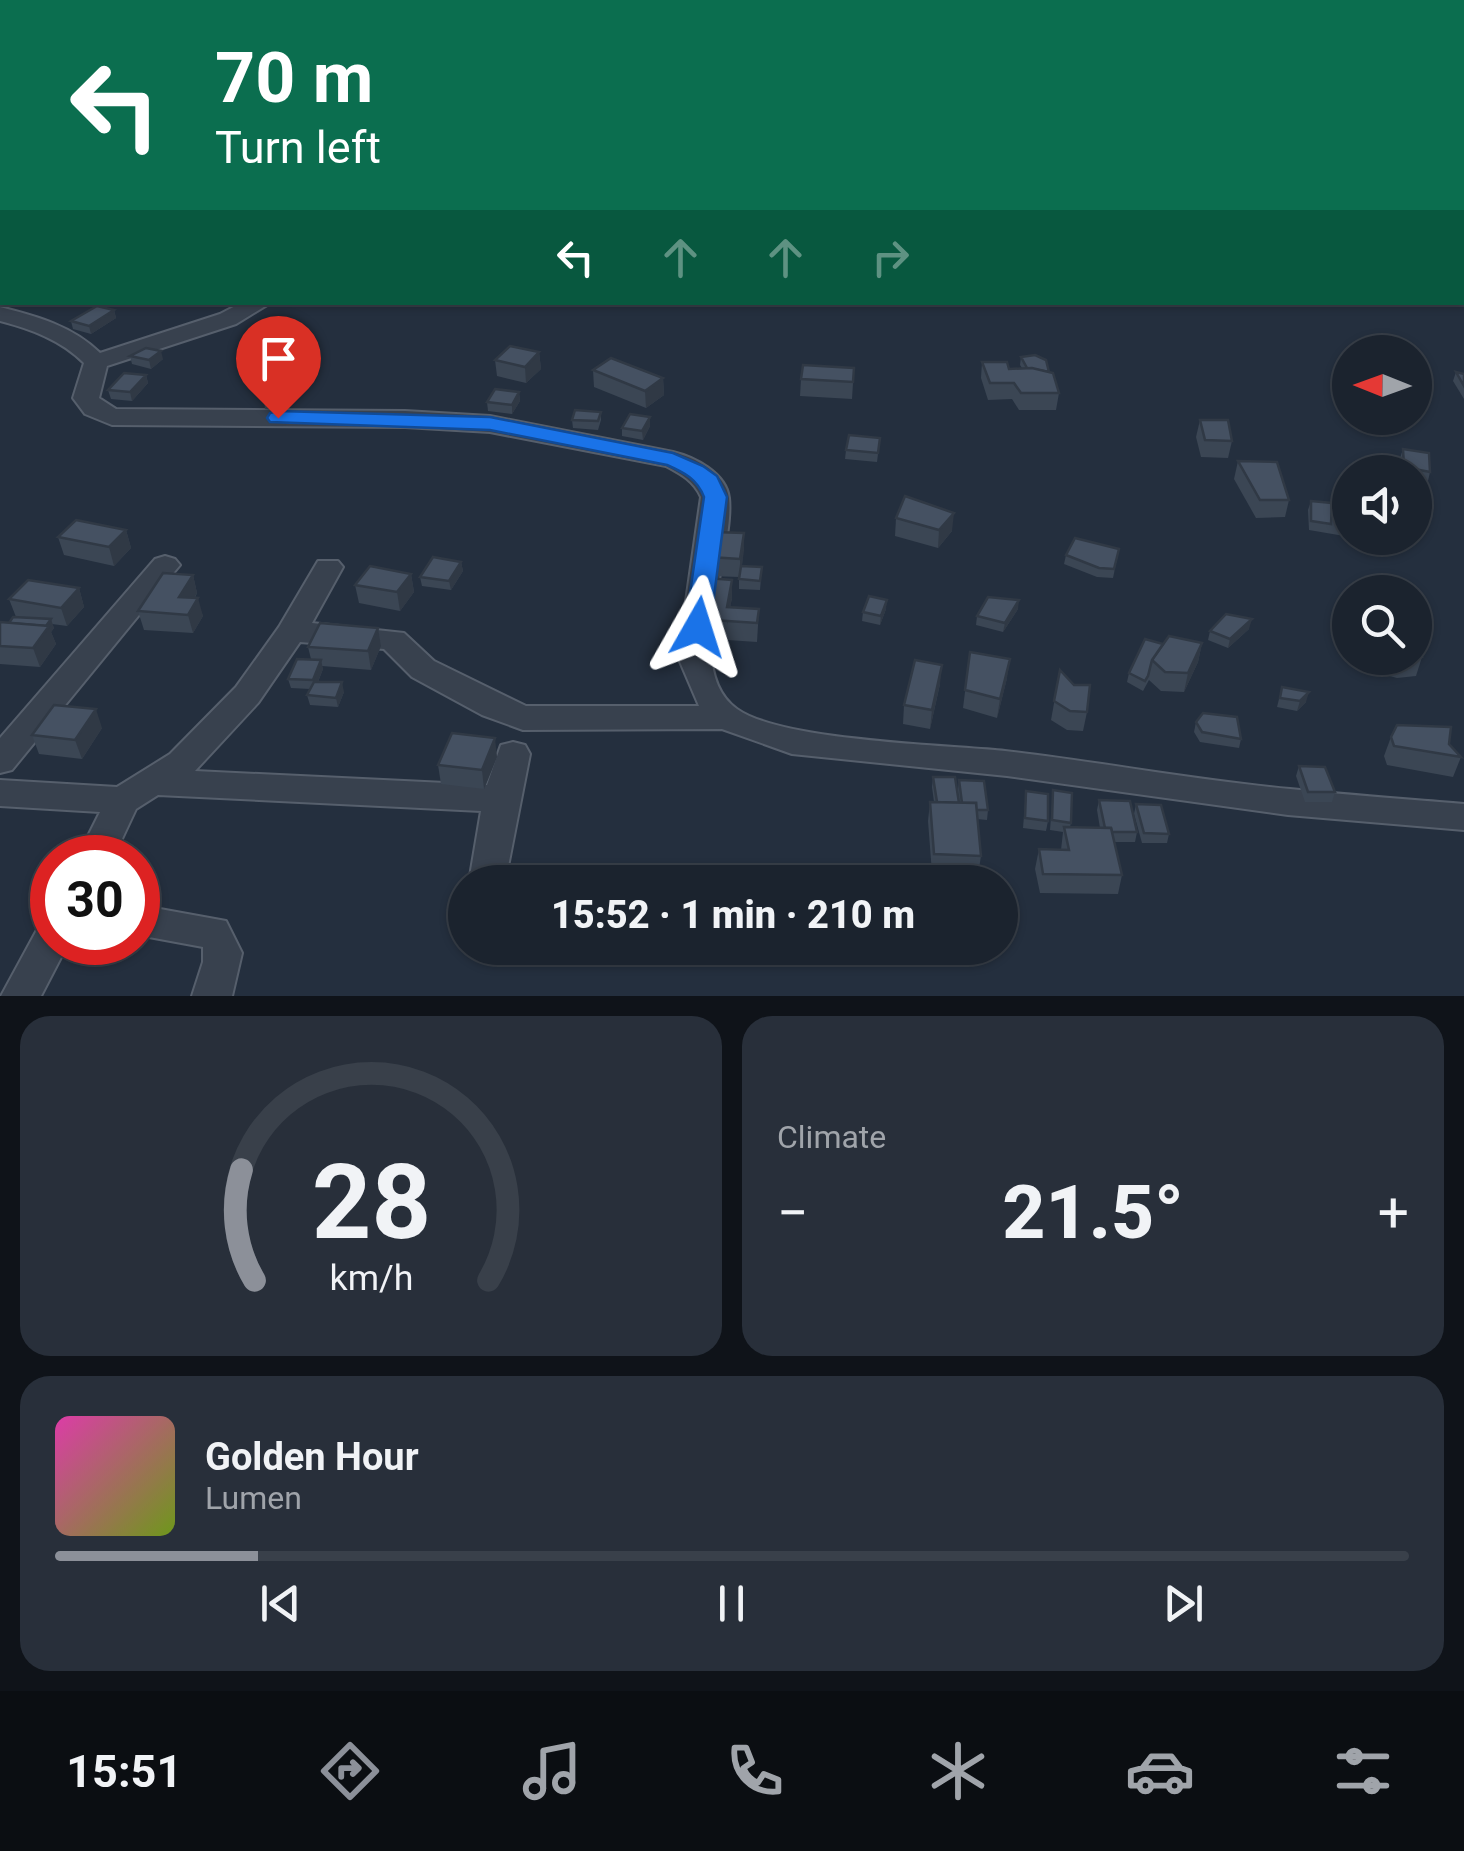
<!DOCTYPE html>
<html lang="en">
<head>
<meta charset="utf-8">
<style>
  :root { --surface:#1b232e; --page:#282f3a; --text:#f1f3f6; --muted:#a0a4aa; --line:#39404a; --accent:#8c9099 }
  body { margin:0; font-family:Roboto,sans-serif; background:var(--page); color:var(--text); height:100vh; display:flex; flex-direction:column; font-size:38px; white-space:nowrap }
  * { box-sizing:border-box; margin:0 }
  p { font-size:32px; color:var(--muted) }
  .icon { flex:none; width:55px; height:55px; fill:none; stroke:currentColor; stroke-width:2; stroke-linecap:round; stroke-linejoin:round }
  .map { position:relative; height:996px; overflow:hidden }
  .sheet { display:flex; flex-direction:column; gap:20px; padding:20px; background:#0f1319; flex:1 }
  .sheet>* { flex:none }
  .banner { position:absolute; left:0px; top:0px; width:1465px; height:305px; box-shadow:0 2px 8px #0004,0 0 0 2px var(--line); background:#0b6e4f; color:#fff; overflow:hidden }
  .needle { width:65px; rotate:271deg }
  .controls { position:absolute; left:1332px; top:335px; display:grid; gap:20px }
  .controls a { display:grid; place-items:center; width:100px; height:100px; border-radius:50%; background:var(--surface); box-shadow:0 2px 8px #0004,0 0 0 2px var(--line); font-size:50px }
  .speed { position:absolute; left:30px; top:835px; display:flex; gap:20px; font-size:50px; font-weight:700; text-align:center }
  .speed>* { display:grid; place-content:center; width:130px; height:130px; border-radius:50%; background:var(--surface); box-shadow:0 2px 8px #0004,0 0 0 2px var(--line); line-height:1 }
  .speed .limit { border:15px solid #d22; background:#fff; color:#111 }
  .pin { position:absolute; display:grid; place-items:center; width:85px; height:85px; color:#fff; margin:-102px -42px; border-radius:50% 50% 50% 0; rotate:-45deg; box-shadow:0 0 10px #0007 }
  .pin .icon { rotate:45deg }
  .me { position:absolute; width:110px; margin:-55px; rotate:6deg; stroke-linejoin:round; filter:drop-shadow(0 0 8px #0008) }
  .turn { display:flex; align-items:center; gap:35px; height:210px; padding:0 50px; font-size:45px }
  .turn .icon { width:130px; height:130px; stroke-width:2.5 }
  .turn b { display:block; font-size:70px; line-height:85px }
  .lanes { display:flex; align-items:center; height:95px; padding:0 50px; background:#0003; justify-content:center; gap:50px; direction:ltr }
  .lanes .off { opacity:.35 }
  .big { font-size:75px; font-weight:800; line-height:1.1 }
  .sheet .tile { flex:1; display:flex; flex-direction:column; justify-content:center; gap:15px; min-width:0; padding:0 35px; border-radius:30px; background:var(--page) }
  .sheet .dial { align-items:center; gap:0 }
  .dial svg { height:260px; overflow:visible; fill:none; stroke:var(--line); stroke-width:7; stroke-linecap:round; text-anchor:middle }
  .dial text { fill:var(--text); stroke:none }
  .song { display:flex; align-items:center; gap:30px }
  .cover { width:120px; height:120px; border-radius:15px; background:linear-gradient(135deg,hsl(320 70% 55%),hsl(80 70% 35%)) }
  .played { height:10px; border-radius:5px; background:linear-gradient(90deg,var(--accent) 15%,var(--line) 15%) }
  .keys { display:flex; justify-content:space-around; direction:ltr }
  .heat { display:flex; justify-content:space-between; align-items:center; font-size:55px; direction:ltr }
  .sheet .tiles { flex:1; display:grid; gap:20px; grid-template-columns:1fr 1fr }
  .tile:last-child { grid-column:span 2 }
  .trip { position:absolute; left:448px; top:865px; width:570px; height:100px; border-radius:50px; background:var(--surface); box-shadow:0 2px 8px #0004,0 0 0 2px var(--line); font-weight:800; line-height:100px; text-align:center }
  .tab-bar { display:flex; height:160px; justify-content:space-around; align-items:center; background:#0b0e12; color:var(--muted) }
  .tab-bar .icon { width:70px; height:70px }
  .tab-bar .selected { color:var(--accent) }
  .tab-bar b { font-size:45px; color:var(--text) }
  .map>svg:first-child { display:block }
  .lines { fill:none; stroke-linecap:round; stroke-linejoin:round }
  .street-casing { stroke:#565f6c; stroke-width:4 }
  .street { fill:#38414e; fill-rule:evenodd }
  .wall { fill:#3b4654 }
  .shaded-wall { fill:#303945 }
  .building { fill:#455162; stroke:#303945; stroke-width:2.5 }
  .route { fill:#1a73e8; stroke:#114b97; stroke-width:2.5 }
</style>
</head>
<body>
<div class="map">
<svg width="1464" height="996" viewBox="0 0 1464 996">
  <rect width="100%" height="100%" fill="#242f3e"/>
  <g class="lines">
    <g class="street-casing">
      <g id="street">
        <path d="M426,0L427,2L395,1L396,0Z"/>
        <path d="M787,0H803L805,2H789Z"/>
        <path d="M1340,0H1416L1339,2Z"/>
        <rect x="1462" y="129" width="2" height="12"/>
        <path d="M243,302H272L236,324L107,366L99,398L116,409L405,411L490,416L673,452C694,457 726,473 729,498C735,554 680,668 737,709C782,741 945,745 1005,751C1100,762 1195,780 1290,789C1348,795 1406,799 1464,804V830L1288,815L1007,776L792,754L722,729L523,730L482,715L412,677L384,649L300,642L258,703L195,771L487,785L501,745L513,742L525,745L530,754L505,882H469L481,811L158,795L136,809L113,858H77L100,812L0,806V780L117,787L170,754L236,687L279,627L318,561H338L343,567L312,623L404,633L434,661L526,706H699L678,657L701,497C694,481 681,474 666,466L490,432L405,427L112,425L85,414L73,398L84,363C61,340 31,329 0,321V307C36,316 73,326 100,353L220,314Z"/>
        <path d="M165,556L175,559L180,565L175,571L12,770L0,773V738L155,559Z"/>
        <path d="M138,905L226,921L242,953L232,996H192L203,962V947L138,935Z"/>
        <path d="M52,923V942H69L41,996H1L38,928Z"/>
      </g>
    </g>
    <use href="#street" class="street"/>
  </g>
  <g class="wall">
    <path d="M514,0H536L534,2H514Z"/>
    <path d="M817,0H845L844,2L817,1Z"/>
    <path d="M918,0H950L949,2H919Z"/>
    <rect x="959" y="0" width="33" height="2"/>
    <path d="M114,310L116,318L91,334L73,329L71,321Z"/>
    <path d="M539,352L541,369L526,383L497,376L495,360Z"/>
    <path d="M130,356L163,359L151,369L132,364Z"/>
    <path d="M1021,357L1049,372L1059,393L1056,410H1019L1012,399L988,400L981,378L982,362L1009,369L1022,368L1020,365Z"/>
    <path d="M854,368L852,399L800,396L801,379Z"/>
    <path d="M593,370L663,378L664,395L646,408L594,387Z"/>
    <path d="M1456,372L1464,374V399L1453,381Z"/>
    <path d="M146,375L148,383L132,401L111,399L108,390Z"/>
    <path d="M1350,390V418H1415L1412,426L1399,431L1383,424L1348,417L1347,401Z"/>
    <path d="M290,391L292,400L282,411L265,409L264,400Z"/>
    <path d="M519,392L520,401L512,414L488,411L487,402Z"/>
    <path d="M601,412V420L598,430L573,428L572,420Z"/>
    <path d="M1200,420L1232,441L1228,458L1201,457L1196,437Z"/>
    <path d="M650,426L643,440L622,436V428Z"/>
    <path d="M879,446L877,462L845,459L846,450Z"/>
    <path d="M1403,449L1430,472L1428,481L1415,479V472H1401L1400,458Z"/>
    <path d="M1238,461L1289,500L1285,517L1256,518L1234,479Z"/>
    <path d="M1334,495L1350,497V537L1309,530L1308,510L1311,501L1332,503Z"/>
    <path d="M896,518L952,531L938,548L895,536Z"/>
    <path d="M126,530L131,548L114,566L64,555L58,537Z"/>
    <path d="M744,533L742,566L762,567L760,590L739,589V577L710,576V557Z"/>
    <path d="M1354,538H1381L1379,542Z"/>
    <path d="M1119,549L1113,578L1097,577L1064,564L1066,555Z"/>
    <path d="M461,562L463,571L451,590L422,586L420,577Z"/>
    <path d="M411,574L414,592L400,611L359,603L355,585Z"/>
    <path d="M193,575L197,593L195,598L203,616L193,633L144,630L138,611Z"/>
    <path d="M79,588L84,607L67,626L52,624L54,628L51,632L56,644L40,667L0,664V622L9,623L16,617L9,599Z"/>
    <path d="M732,598L730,607L759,609L757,642L698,638V619Z"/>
    <path d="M886,609L880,625L862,621L863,612Z"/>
    <path d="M1018,609L1003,632L976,625L977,616Z"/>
    <path d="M378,628L381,646L371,670L322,666L323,669L318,682L344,692L338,707L310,705L307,695L310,689L291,688L288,679L311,659L308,647Z"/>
    <path d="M1249,629L1228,648L1208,640L1210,631Z"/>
    <path d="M1202,643L1198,662L1184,692L1161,691L1149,680L1143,691L1127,682L1129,673L1163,644Z"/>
    <path d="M970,652L1007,678L997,718L963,708Z"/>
    <path d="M1422,657L1416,676L1397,678L1375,672L1369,661L1370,658Z"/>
    <path d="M1060,670L1087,712L1083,731L1067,730L1051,720Z"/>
    <path d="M940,684L930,729L903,724L904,705Z"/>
    <path d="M1282,687L1306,702L1297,711L1277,707Z"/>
    <path d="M1196,722L1241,739L1239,748L1200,742L1194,732Z"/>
    <path d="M102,728L82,759L39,754L32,735Z"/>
    <path d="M1391,737L1449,744L1461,757L1453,777L1387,765L1384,756Z"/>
    <path d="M497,757L484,789L441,784L438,765Z"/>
    <path d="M1299,766L1335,792L1332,802H1305L1296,776Z"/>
    <path d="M933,777L958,790L959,780L988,810L987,820L977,819L981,856L978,875L932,873L928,821L930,802H934L932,787Z"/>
    <path d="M1053,790L1071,823L1070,827L1100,828L1097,810L1099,800L1137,832L1135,842H1114L1122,875L1118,894L1040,893L1035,869L1039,849L1061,850L1063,832L1050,830Z"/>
    <path d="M1026,791L1048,821L1046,831L1023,828Z"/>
    <path d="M1136,804L1169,834L1167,843H1142L1134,814Z"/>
  </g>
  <g class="shaded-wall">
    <path d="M114,310L116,318L91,334L89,326Z"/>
    <path d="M161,351L163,359L151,369L149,360Z"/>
    <path d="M539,352L541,369L526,383L525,367Z"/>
    <path d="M146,375L148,383L132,401L130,392Z"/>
    <path d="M663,378L664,395L646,408L645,391Z"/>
    <path d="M290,391L292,400L282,411L281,402Z"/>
    <path d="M519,392L520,401L512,414V405Z"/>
    <path d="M650,417V426L643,440L642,431Z"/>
    <path d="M1415,418L1412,426L1399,431L1402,422Z"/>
    <path d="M954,513L952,531L938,548L939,530Z"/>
    <path d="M126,530L131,548L114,566L109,547Z"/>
    <path d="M744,533V551L740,578V559Z"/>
    <path d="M461,562L463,571L451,590L449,581Z"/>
    <path d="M411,574L414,592L400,611L397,592Z"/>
    <path d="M193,575L197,593L184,615L179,597Z"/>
    <path d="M732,580V598L727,625V607Z"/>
    <path d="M79,588L84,607L67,626L61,608Z"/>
    <path d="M198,598L203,616L193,633L188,615Z"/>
    <path d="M887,600L886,609L880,625L881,616Z"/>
    <path d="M1019,600L1018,609L1003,632L1005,623Z"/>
    <path d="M51,619L54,628L51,632L56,644L40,667L33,648Z"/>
    <path d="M1252,619L1249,629L1228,648L1230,639Z"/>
    <path d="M378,628L381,646L371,670L368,651Z"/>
    <path d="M1202,643L1198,662L1184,692L1188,673Z"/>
    <path d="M1010,659L1007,678L997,718L1000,699Z"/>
    <path d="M321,660L323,669L315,689L313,680Z"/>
    <path d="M942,665L940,684L930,729L932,710Z"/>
    <path d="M342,682L344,692L338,707L336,698Z"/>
    <path d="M1309,692L1306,702L1297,711L1300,701Z"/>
    <path d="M96,709L102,728L82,759L75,740Z"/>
    <path d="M495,738L497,757L484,789L482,770Z"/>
  </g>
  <g class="building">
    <path d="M885,0H900V2H886Z"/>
    <path d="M920,0H936L937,2H920Z"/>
    <path d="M1462,242H1464V263L1462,262Z"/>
    <path d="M97,306L114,310L89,326L71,321Z"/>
    <path d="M510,346L539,352L525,367L495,360Z"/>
    <path d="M146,348L161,351L149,360L130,356Z"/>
    <path d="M1035,355L1046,360L1049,372L1027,368L1021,357Z"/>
    <path d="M611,358L663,378L645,391L593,370Z"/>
    <path d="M982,362H1007L1009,369L1032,368L1053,373L1059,393H1021L1014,383H990Z"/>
    <path d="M803,365L854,368L853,382L801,379Z"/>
    <path d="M1456,372L1464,374V386Z"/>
    <path d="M124,373L146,375L130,392L108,390Z"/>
    <path d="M273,389L290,391L281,402L264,400Z"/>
    <path d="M495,389L519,392L512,405L487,402Z"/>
    <path d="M575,410L601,412L598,421L572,420Z"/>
    <path d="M630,414L650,417L642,431L622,428Z"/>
    <path d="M1390,418H1415L1402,422Z"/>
    <path d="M1200,420H1228L1232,441L1205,440Z"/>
    <path d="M849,435L880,438L878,453L846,450Z"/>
    <path d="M1403,449L1429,453L1430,472L1404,467Z"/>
    <path d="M1238,461L1277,462L1289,500H1260Z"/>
    <path d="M1334,495L1350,497V518L1334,515Z"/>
    <path d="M905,496L954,513L939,530L896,518Z"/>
    <path d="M1311,501L1332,503L1331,524L1311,521Z"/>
    <path d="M76,520L126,530L109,547L58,537Z"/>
    <path d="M714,532L744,533L740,559L710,557Z"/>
    <path d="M1075,538L1119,549L1114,569L1099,568L1066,555Z"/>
    <path d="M433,557L461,562L449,581L420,577Z"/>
    <path d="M370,566L411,574L397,592L355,585Z"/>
    <path d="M741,566L762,567L760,581L739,579Z"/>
    <path d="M163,573L193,575L179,597L198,598L188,615L138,611Z"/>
    <path d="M707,578L732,580L727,607L759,609L757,623L698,619Z"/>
    <path d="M28,580L79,588L61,608L9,599Z"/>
    <path d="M869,596L887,600L881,616L863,612Z"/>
    <path d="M988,597L1019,600L1005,623L977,616Z"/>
    <path d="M1226,614L1252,619L1230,639L1210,631Z"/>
    <path d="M13,617L51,619L46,626L9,623Z"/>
    <path d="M0,622L49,626L33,648L0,646Z"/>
    <path d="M320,623L378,628L368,651L308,647Z"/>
    <path d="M1169,636L1202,643L1188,673L1165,672L1152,660Z"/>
    <path d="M1145,639L1163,644L1152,660L1148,676L1145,681L1129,673Z"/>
    <path d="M1415,639L1422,657L1403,660L1395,658H1415Z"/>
    <path d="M970,652L1010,659L1000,699L965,690Z"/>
    <path d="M297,659L321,660L313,680L288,679Z"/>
    <path d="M915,660L942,665L932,710L904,705Z"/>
    <path d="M1060,670L1074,685H1090L1087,712L1070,711L1054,701Z"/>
    <path d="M314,682H342L336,698L307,695Z"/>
    <path d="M1282,687L1309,692L1300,701L1280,698Z"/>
    <path d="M54,705L96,709L75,740L32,735Z"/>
    <path d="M1203,713L1237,717L1241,739L1202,732L1196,722Z"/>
    <path d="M1397,725L1451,727L1449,744L1461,757L1394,746L1391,737Z"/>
    <path d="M452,733L495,738L482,770L438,765Z"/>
    <path d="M1299,766L1325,767L1335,792H1308Z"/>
    <path d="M933,777H955L959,803L937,802Z"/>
    <path d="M959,780L984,781L988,810H976V803H962Z"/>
    <path d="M1053,790L1072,793L1071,823L1052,820Z"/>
    <path d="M1026,791L1048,794V821L1025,818Z"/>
    <path d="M1099,800L1130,801L1137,832H1112L1111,828H1105Z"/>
    <path d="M930,802L976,803L981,856L934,854Z"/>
    <path d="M1136,804L1161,805L1169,834L1144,833Z"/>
    <path d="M1064,827L1111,828L1122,875L1043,874L1039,849L1069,850Z"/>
  </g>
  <path class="route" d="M278,411L490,417L673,453L703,466L717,476L727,497L710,627L698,635L685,627L704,497C697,479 685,473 667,465L490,430L270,422L267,418L270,413Z"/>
</svg>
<div class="controls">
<a><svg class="needle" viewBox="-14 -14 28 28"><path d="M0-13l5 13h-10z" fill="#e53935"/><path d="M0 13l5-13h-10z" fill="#a0a4aa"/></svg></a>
<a><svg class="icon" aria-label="sound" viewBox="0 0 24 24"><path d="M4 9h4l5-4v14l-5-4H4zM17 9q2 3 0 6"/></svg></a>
<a><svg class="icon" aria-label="search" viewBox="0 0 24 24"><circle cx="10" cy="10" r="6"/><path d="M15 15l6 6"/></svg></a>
</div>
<div class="speed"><div class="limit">30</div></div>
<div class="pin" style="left:278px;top:418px;background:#d93025"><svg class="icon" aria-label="arrive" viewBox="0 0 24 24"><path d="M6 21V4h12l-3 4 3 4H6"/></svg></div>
<svg class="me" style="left:698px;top:627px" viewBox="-20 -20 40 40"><path d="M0-17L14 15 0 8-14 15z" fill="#1a73e8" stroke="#fff" stroke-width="4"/></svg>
<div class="trip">15:52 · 1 min · 210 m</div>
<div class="banner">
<div class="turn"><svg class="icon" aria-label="left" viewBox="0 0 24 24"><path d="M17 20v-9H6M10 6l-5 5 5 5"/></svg><div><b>70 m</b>Turn left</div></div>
<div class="lanes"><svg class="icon" aria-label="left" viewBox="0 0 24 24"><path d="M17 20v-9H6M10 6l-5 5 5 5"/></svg><svg class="icon off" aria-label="ahead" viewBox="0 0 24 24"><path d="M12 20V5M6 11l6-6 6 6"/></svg><svg class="icon off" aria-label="ahead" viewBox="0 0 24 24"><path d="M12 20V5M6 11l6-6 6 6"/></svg><svg class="icon off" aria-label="right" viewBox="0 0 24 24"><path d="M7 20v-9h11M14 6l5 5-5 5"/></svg></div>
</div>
</div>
<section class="sheet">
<div class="tiles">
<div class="tile dial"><svg viewBox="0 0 100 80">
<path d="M14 69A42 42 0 1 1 86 69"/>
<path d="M14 69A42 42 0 0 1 10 35" stroke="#8c9099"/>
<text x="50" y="56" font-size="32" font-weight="700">28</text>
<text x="50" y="72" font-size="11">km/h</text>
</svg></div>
<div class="tile"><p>Climate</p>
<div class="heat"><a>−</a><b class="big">21.5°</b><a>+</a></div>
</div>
<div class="tile">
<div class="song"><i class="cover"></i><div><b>Golden Hour</b><p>Lumen</p></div></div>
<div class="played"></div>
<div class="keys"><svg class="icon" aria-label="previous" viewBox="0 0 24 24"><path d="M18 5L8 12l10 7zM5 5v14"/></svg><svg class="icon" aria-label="pause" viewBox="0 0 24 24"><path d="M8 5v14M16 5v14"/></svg><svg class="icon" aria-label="next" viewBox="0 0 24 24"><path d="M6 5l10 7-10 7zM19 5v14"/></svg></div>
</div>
</div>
</section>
<nav class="tab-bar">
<b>15:51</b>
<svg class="icon selected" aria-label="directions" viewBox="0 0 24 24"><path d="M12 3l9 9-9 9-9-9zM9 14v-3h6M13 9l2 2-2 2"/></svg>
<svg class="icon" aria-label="music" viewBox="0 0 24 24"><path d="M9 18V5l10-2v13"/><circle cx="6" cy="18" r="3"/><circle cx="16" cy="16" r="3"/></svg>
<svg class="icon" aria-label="phone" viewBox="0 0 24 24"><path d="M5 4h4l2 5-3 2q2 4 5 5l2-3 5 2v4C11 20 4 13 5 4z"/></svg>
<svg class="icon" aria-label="climate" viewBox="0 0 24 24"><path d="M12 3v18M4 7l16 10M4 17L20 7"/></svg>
<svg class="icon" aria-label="car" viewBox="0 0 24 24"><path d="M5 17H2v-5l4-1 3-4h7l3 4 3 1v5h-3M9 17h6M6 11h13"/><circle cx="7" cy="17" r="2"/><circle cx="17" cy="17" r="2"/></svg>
<svg class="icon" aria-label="filters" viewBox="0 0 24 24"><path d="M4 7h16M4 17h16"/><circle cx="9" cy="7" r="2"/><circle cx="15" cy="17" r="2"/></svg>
</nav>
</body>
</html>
